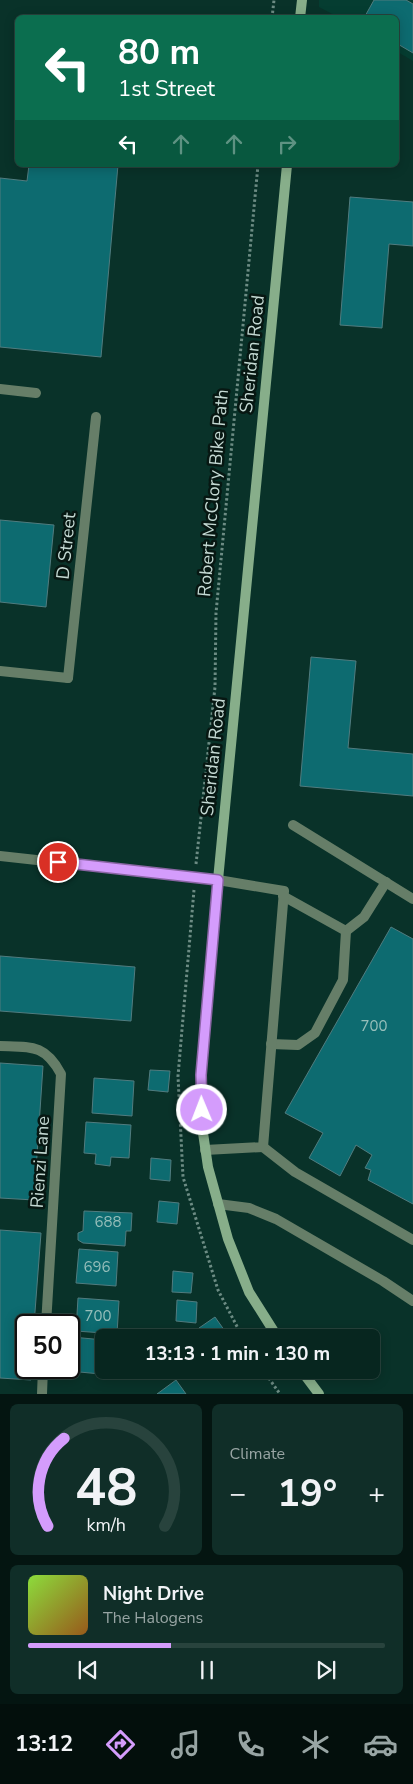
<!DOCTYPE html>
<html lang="en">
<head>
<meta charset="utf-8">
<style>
  :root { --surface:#07261f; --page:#102e28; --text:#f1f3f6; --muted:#98a5a4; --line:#28433d; --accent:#d49cfc }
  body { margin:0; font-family:"Nunito Sans",sans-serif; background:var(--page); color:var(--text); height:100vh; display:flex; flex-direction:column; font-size:19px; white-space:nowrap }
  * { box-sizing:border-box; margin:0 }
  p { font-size:16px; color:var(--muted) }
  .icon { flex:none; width:28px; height:28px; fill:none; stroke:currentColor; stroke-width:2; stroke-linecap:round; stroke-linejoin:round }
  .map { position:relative; height:1394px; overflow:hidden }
  .drawer { display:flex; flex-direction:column; gap:10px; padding:10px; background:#041511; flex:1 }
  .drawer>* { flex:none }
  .banner { position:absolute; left:15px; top:15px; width:384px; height:152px; border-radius:8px; box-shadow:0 2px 12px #0003,0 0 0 1px var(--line); background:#0b6e4f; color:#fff; overflow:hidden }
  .speed { position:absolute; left:15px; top:1314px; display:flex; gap:10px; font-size:25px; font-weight:700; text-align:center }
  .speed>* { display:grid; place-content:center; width:65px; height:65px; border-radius:50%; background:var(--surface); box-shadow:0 2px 12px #0003,0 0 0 1px var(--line); line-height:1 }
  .speed .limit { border:2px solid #111; border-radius:8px; background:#fff; color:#111 }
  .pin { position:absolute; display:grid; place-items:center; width:42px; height:42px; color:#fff; margin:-21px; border:2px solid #fff; border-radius:50%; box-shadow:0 1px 5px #0007 }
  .me { position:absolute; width:55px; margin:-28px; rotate:359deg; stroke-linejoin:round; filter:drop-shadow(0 0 4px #0008) }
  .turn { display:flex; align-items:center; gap:18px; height:105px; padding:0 20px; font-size:22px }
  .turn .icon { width:65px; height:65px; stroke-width:2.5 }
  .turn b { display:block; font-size:35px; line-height:42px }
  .lanes { display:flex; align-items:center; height:48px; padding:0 20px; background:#0003; justify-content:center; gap:25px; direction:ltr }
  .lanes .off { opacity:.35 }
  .big { font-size:38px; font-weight:700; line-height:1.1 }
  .drawer .widget { flex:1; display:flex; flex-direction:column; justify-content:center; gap:8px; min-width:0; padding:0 18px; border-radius:8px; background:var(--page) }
  .drawer .dial { align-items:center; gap:0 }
  .dial svg { height:130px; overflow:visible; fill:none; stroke:var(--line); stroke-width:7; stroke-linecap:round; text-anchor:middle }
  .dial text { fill:var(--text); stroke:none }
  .song { display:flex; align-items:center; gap:15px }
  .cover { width:60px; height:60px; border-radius:8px; background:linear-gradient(135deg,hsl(90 70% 55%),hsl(30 70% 35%)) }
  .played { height:5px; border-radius:2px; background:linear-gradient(90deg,var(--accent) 40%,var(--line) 40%) }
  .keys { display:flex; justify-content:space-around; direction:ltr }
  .heat { display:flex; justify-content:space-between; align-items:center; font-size:28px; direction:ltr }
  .drawer .tiles { flex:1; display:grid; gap:10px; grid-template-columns:1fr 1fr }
  .widget:last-child { grid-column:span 2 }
  .trip { position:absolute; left:95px; top:1329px; width:285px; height:50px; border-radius:8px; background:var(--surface); box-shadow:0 2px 12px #0003,0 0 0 1px var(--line); font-weight:700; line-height:50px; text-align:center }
  .menu { display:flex; height:80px; justify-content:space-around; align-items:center; background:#030f0c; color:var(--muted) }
  .menu .icon { width:35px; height:35px }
  .menu .current { color:var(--accent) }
  .menu b { font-size:22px; color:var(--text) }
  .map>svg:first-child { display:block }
  .built { fill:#053d31 }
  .building { fill:#0d6b70; stroke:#517c7f }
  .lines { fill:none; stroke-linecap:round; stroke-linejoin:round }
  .path { stroke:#6d8c84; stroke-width:3; stroke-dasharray:2.5 2.5; stroke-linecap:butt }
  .service { stroke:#667e68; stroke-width:10 }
  .minor { stroke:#667e68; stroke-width:10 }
  .secondary { stroke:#87ae8a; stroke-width:10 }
  .route-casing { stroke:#8a65a4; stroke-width:12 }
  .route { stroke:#d49cfc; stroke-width:9 }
  .labels { text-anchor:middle; stroke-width:5; stroke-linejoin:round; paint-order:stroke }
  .number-label { font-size:15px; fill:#96beba }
  .street-label { font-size:18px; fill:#c4d9d3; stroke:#071712 }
</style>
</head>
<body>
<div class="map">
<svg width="413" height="1394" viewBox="0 0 413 1394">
  <rect width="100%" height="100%" fill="#093229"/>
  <path class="built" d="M319,0H413V61L396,51V18L338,17L319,7Z"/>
  <g class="building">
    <path d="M374,0H406L413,4V53L396,43V18H364Z"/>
    <path d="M29,165H118L101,357L0,347V178L27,181Z"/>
    <path d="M350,197L413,202V246L389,244L382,328L340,325Z"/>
    <path d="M0,520L54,525L46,607L0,602Z"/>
    <path d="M311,657L356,661L348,748L413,754V796L300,786Z"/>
    <path d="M391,927L413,939V1204L368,1180L371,1170L365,1168L372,1155L356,1145L340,1176L309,1158L323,1133L285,1113Z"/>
    <path d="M0,956L135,967L131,1021L0,1011Z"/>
    <path d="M0,1063L43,1066L34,1200L0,1198Z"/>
    <path d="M150,1070L170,1071L168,1092L148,1090Z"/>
    <path d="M94,1078L134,1081L132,1116L92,1113Z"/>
    <path d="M86,1122L131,1125L129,1158L111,1157L110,1166L95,1164L96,1154L84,1153Z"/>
    <path d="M151,1158L171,1160L170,1181L150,1179Z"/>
    <path d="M159,1201L179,1203L177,1224L157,1222Z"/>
    <path d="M84,1211L132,1213L131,1231H126L125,1246L83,1243L78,1240V1233L83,1231Z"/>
    <path d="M0,1230L41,1233L34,1325H26V1368H32L31,1380L0,1378Z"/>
    <path d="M79,1249L118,1252L116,1286L76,1283Z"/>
    <path d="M173,1271L193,1273L191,1293L172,1292Z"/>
    <path d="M78,1298L119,1301L117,1334L76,1331Z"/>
    <path d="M177,1300L197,1302L196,1323L176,1321Z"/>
    <path d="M215,1317L227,1334L222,1338H205L199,1328Z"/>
    <path d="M72,1337L104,1340V1370H112L111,1375L69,1371Z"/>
    <path d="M176,1380L186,1394H157Z"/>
  </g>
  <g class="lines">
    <g class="path">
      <path d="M272,18L274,0"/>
      <path d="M196,864L215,687L216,613L258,165"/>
      <path d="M194,890L178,1076L183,1177L218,1290L243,1338"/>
      <path d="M263,1370L280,1394"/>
    </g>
    <g class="service">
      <path d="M0,389L36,393"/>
      <path d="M68,678L96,417"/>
      <path d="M293,825L413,899"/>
      <path d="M346,931L364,917L386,882"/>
      <path d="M271,1044L298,1045L315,1033L343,980L346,931L283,896"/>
      <path d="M263,1147L295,1172L413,1240"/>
      <path d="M205,1150L263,1147L284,891L218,880"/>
      <path d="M218,1204L249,1208L276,1219L383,1281L413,1301"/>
    </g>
    <g class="minor">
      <path d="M0,671L68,678"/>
      <path d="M0,856L218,880"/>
      <path d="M0,1046C31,1047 45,1044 61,1074L46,1325"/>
      <path d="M42,1394L43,1368"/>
    </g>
    <g class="secondary">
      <path d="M300,18L302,0"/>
      <path d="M278,1338L249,1292L228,1239L208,1167L202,1126L201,1075L218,880L287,165"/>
      <path d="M301,1370L319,1394"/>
    </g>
  </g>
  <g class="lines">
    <g class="route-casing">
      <path id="route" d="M58,862L218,880L201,1075L202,1110"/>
    </g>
    <use href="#route" class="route"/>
  </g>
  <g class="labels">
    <g class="number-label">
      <text x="374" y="1031">700</text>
      <text x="108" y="1227">688</text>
      <text x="97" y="1272">696</text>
      <text x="98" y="1321">700</text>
    </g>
    <g class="street-label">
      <text transform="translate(252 354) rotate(-84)" y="6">Sheridan Road</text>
      <text transform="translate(213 493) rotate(-85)" y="6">Robert McClory Bike Path</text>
      <text transform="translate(66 546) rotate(-84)" y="6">D Street</text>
      <text transform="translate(213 757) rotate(-84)" y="6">Sheridan Road</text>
      <text transform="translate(40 1162) rotate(-86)" y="6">Rienzi Lane</text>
    </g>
  </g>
</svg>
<div class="speed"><div class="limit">50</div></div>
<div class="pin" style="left:58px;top:862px;background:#d93025"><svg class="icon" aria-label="arrive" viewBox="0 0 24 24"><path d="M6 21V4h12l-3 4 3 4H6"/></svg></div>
<svg class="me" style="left:202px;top:1110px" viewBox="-20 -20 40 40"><circle r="17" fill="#d49cfc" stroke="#fff" stroke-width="3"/><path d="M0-11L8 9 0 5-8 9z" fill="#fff"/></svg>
<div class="trip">13:13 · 1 min · 130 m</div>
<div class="banner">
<div class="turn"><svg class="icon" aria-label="left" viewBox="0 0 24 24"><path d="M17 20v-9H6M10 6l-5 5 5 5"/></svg><div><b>80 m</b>1st Street</div></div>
<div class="lanes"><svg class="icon" aria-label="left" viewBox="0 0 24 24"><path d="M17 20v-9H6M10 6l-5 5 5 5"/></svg><svg class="icon off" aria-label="ahead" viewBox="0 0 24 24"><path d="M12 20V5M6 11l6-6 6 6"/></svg><svg class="icon off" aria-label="ahead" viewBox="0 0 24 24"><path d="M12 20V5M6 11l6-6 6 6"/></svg><svg class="icon off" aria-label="right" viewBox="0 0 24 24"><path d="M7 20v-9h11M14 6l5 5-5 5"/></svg></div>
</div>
</div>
<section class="drawer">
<div class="tiles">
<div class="widget dial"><svg viewBox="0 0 100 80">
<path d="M14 69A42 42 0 1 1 86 69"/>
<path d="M14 69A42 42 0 0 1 24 15" stroke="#d49cfc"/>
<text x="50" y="56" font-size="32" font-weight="700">48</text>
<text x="50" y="72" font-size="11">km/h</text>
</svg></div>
<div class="widget"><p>Climate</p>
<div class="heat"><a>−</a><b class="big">19°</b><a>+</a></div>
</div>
<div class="widget">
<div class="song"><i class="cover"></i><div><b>Night Drive</b><p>The Halogens</p></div></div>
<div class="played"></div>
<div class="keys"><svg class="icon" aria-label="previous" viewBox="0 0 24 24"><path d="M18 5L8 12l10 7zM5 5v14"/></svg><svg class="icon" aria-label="pause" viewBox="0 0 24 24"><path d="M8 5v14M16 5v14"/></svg><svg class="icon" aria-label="next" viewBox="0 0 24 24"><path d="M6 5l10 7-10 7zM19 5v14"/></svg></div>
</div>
</div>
</section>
<nav class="menu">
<b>13:12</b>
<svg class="icon current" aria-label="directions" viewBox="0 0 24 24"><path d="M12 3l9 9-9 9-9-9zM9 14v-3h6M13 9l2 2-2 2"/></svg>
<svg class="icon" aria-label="music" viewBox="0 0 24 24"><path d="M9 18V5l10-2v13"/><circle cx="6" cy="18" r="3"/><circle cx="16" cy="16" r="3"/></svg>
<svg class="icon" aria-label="phone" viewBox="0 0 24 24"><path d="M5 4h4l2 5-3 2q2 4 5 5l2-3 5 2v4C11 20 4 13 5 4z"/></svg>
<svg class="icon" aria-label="climate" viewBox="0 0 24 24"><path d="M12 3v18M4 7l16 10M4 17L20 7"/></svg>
<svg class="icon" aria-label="car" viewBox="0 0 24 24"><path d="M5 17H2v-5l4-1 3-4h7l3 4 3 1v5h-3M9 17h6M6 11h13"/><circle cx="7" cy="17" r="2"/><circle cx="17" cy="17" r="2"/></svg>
</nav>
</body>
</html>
